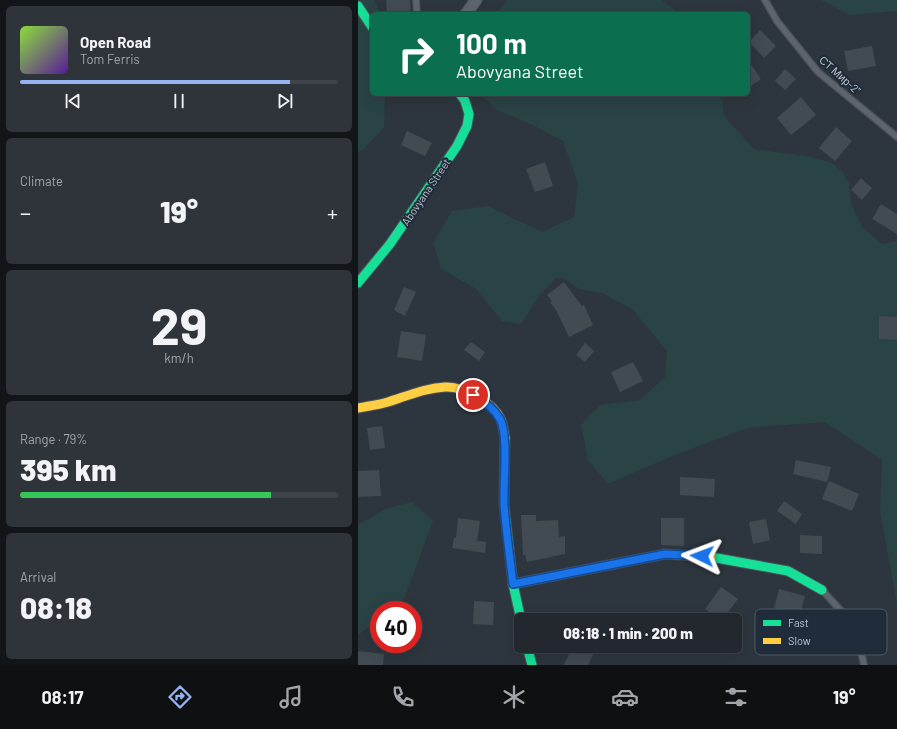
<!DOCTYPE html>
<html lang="en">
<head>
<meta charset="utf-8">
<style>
  :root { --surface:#22282e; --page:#2e343a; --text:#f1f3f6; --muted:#a2a6aa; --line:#3f444a; --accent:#95b2f1 }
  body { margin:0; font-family:Barlow,sans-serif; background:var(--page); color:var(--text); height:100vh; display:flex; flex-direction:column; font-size:15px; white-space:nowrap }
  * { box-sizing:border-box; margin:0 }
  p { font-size:13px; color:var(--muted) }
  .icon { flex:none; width:22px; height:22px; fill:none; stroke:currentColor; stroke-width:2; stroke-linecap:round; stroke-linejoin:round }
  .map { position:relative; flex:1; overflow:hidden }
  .panel { display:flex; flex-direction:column; gap:6px; padding:6px; background:#131619; width:358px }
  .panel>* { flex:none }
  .top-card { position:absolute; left:12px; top:12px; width:380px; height:84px; border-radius:6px; box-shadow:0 4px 16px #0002,0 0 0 1px var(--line); background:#0b6e4f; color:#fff; overflow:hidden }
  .speed { position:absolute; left:12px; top:601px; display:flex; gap:8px; font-size:20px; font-weight:700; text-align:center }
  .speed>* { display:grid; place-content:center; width:52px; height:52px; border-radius:50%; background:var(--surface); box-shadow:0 4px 16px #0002,0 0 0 1px var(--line); line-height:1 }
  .speed .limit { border:6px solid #d22; background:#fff; color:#111 }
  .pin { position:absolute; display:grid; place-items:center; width:34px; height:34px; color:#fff; margin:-17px; border:2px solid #fff; border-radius:50%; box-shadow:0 1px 4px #0007 }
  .me { position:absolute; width:44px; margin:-22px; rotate:273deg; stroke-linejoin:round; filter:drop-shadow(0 0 3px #0008) }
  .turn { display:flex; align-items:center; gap:14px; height:84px; padding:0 20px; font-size:18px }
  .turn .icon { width:52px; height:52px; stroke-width:2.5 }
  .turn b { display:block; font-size:28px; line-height:34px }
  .big { font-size:30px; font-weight:800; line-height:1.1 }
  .panel .tile { flex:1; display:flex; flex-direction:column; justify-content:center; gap:6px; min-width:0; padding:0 14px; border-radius:6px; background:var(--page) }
  .panel .dial { align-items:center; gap:0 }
  .dial b { font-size:52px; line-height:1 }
  .song { display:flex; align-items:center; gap:12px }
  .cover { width:48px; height:48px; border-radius:6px; background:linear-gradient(135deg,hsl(90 70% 55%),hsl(270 70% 35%)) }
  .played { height:4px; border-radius:2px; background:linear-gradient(90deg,var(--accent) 85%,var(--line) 85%) }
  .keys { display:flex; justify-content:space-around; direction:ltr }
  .heat { display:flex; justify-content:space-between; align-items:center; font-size:22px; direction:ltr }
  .charge { height:6px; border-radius:3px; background:linear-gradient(90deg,#34c759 79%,var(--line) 0) }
  .trip { position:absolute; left:156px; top:613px; width:228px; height:40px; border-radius:6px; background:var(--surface); box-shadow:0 4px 16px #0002,0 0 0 1px var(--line); font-weight:800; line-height:40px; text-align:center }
  .menu { display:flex; height:64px; justify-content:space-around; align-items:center; background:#0e1012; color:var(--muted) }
  .menu .icon { width:28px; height:28px }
  .menu .on { color:var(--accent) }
  .menu b { font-size:18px; color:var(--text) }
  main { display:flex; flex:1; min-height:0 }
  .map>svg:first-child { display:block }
  .green { fill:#2a4345 }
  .building { fill:#424a52 }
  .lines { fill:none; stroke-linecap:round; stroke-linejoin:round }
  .lane-casing { stroke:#4b525b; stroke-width:8 }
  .street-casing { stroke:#4b525b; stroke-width:13 }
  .fast-casing { stroke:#4b525b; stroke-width:11 }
  .slow-casing { stroke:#4b525b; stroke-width:11 }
  .lane { stroke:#5e646b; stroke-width:5.5 }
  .street { stroke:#5e646b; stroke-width:11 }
  .fast { stroke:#16e098; stroke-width:9 }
  .slow { stroke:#ffcf43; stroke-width:9 }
  .route-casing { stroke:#114b97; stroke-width:10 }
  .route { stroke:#1a73e8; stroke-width:7 }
  .labels { text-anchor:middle; stroke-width:4; stroke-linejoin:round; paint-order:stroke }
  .street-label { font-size:11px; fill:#b9c2ce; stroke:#202c3a }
  .key { fill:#202c3a; stroke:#4e5966; stroke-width:1 }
  .key-label { font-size:11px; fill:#b9c2ce }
</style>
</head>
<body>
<main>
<section class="panel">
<div class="tile">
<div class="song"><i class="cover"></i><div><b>Open Road</b><p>Tom Ferris</p></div></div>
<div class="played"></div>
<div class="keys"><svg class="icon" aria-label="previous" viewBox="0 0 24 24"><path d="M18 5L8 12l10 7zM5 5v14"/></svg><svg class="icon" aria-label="pause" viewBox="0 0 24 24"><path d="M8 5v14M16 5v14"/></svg><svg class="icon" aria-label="next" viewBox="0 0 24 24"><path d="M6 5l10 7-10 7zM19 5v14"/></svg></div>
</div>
<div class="tile"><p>Climate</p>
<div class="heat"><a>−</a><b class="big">19°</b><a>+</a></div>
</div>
<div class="tile dial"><b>29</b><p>km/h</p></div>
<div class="tile"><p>Range · 79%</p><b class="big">395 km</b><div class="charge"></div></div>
<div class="tile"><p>Arrival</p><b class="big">08:18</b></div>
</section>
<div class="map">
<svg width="539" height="665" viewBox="0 0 539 665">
  <rect width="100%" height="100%" fill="#2d363e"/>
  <g class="green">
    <path d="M0,0H16L23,14H14V94H27L26,127L5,150L0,152Z"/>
    <path d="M149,0H304L322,14H139Z"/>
    <path d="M463,0H539V11L492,15Z"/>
    <path d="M123,94H363L366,116L396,149L448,156L472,162L483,170L491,183L493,204L505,228L524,244L539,241V604L522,511L524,460L467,422L389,428L312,457L250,484L230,460L223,425L242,405L282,400L307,377L309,351L275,310L244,293L221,289L205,278H198L181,296L163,324L144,321L118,289L83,269L75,243L94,211L130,206L184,232L216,217L220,184L205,141L175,125L137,109Z"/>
    <path d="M54,502L75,521L46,599L32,610H21V619L0,635V525L27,509Z"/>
  </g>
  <g class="building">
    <path d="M28,0H52L53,14H29Z"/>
    <path d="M402,30L418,46L406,58L391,42Z"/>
    <path d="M514,46L518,66L490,71L486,51Z"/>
    <path d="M390,60L403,79L390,88Z"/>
    <path d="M427,69L438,79L427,90L417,81Z"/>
    <path d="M443,97L458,115L433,135L419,118Z"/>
    <path d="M478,127L494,141L477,161L461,148Z"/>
    <path d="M49,131L74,143L67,156L43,145Z"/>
    <path d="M187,162L195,186L177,192L168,169Z"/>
    <path d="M503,178L514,188L504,200L493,190Z"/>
    <path d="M523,204L539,214V234L514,219Z"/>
    <path d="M206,282L224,306L226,305L235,325L211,337L198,310L192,302L194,301L189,295Z"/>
    <path d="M46,287L58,292L47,316L36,310Z"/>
    <path d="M521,316L539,317V340L521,339Z"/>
    <path d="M43,331L68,335L64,361L39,357Z"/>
    <path d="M113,342L127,352L121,361L106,350Z"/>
    <path d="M227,343L236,351L227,362L218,355Z"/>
    <path d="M275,362L285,381L262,392L253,372Z"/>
    <path d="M24,426L27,448L12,450L9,428Z"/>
    <path d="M438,460L473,467L469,482L435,474Z"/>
    <path d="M21,470L23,496L0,497V471Z"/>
    <path d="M322,477L357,479L356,497L322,495Z"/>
    <path d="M471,481L501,494L494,511L464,499Z"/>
    <path d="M426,501L444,514L438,524L419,511Z"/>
    <path d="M163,515H178V521L200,520L201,537L207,536V554L169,562L167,555H165Z"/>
    <path d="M100,518L122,521L119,541L128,542L127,553L94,548L96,538H98Z"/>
    <path d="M303,518H326V546L303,545Z"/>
    <path d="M408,519L412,540L395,544L391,522Z"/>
    <path d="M442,535L464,536V554L442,553Z"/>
    <path d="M363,587L380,599L364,620H362L347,609Z"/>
    <path d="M421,589L447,596L442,615L416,608Z"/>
    <path d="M116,601L136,602L135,625L115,624Z"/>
    <path d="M215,646H219L235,654L230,665H206Z"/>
    <path d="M0,651L26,654L25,665H0Z"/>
  </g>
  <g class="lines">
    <g class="lane-casing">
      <g id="lane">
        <path d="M58,0L59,14"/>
        <path d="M407,0L419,21L460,72L539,137"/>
        <path d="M464,590L485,613L503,651L506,665"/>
      </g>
    </g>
    <g class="street-casing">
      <path id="street" d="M108,14L118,0"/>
    </g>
    <g class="fast-casing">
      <g id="fast">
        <path d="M0,6L14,27"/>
        <path d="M0,283L32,244L99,146L109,126L111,114L107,101L102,94"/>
        <path d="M147,438L146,504L155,584L163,620"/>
        <path d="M353,557L430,571L464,590"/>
        <path d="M169,646L174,665"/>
      </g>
    </g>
    <g class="slow-casing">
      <g id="slow">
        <path d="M0,408C10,406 20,405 30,402C49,396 67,388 87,387C105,386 136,403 143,420C145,425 146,433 147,438"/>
        <path d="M155,584L307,554L353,557"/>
      </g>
    </g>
    <use href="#lane" class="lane"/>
    <use href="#street" class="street"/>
    <use href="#fast" class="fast"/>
    <use href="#slow" class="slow"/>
  </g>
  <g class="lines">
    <g class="route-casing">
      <path id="route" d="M115,395C126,401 136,408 142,419C151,436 145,484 146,505C148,531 152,558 155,584L307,554L344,556"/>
    </g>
    <use href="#route" class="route"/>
  </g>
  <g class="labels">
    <g class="street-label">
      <text transform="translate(482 75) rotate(42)" y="4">СТ Мир-2"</text>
      <text transform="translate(68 192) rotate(-56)" y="4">Abovyana Street</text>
    </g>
  </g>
  <rect x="397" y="609" width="132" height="46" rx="6" class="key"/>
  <rect x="405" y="620" width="18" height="6" fill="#16e098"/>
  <rect x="405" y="638" width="18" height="6" fill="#ffcf43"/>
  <g class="key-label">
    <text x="430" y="627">Fast</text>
    <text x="430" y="645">Slow</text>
  </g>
</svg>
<div class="speed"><div class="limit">40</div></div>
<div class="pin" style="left:115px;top:395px;background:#d93025"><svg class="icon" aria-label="arrive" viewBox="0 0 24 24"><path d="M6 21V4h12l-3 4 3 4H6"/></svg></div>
<svg class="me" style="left:344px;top:556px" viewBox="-20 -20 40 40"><path d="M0-17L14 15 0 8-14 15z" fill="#1a73e8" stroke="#fff" stroke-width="4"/></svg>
<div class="trip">08:18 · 1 min · 200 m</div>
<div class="top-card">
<div class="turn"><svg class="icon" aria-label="right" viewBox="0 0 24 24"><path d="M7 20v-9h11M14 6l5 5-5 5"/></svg><div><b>100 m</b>Abovyana Street</div></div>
</div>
</div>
</main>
<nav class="menu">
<b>08:17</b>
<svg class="icon on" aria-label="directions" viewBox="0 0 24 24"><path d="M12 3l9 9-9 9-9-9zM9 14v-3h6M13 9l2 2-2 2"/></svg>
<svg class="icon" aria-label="music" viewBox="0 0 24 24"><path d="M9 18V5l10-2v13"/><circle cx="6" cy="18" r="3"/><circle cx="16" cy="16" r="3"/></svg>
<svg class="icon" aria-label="phone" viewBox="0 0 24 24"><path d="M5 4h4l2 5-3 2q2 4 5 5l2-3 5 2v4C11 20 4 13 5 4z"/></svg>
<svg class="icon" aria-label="climate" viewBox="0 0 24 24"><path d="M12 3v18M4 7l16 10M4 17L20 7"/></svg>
<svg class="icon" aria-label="car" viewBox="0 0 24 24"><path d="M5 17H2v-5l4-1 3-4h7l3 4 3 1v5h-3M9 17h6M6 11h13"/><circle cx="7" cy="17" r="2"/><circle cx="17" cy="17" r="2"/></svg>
<svg class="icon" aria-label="filters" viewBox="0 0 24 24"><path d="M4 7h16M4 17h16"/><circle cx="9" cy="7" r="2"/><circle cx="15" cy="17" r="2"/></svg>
<b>19°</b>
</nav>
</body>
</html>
